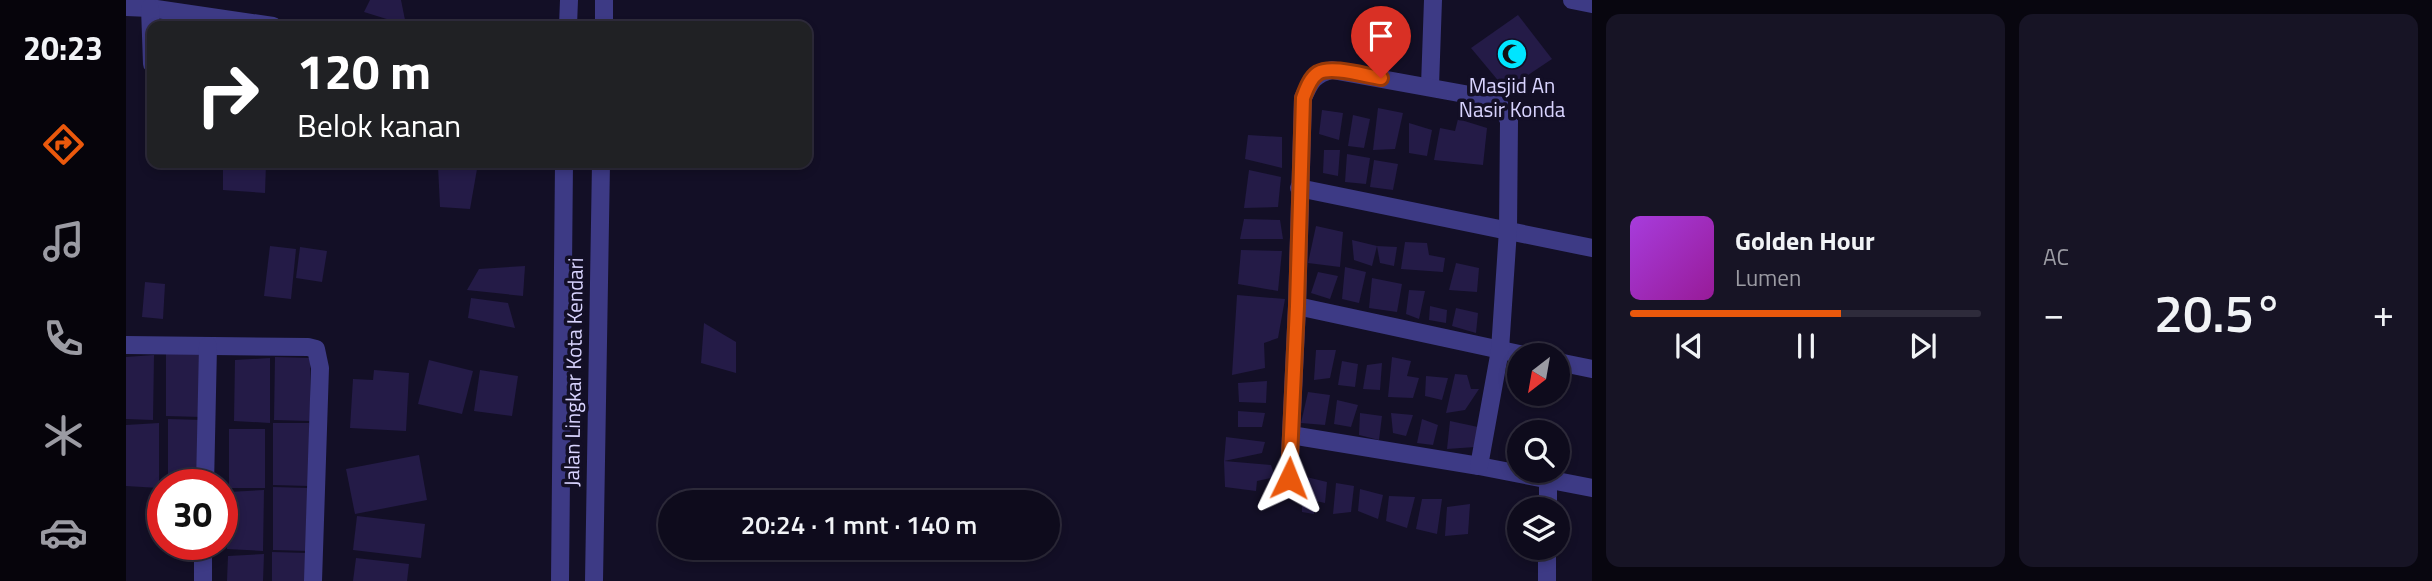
<!DOCTYPE html>
<html lang="id">
<head>
<meta charset="utf-8">
<style>
  :root { --surface:#0e0b1c; --page:#171425; --text:#f1f3f6; --muted:#9b9ba3; --line:#2e2b3b; --accent:#ea580c }
  body { margin:0; font-family:"Titillium Web",sans-serif; background:var(--page); color:var(--text); height:100vh; display:flex; flex-direction:column; font-size:26px; white-space:nowrap }
  * { box-sizing:border-box; margin:0 }
  p { font-size:23px; color:var(--muted) }
  .icon { flex:none; width:38px; height:38px; fill:none; stroke:currentColor; stroke-width:2; stroke-linecap:round; stroke-linejoin:round }
  .map { position:relative; flex:1; overflow:hidden }
  .details { display:flex; flex-direction:column; gap:14px; padding:14px; background:#08060f; width:840px }
  .details>* { flex:none }
  .top-card { position:absolute; left:21px; top:21px; width:665px; height:147px; border-radius:14px; box-shadow:0 4px 10px #0003,0 0 0 2px var(--line); background:#202124; color:#fff; overflow:hidden }
  .needle { width:46px; rotate:211deg }
  .controls { position:absolute; left:1381px; top:343px; display:grid; gap:14px }
  .controls a { display:grid; place-items:center; width:63px; height:63px; border-radius:50%; background:var(--surface); box-shadow:0 4px 10px #0003,0 0 0 2px var(--line); font-size:35px }
  .speed { position:absolute; left:21px; top:469px; display:flex; gap:14px; font-size:35px; font-weight:700; text-align:center }
  .speed>* { display:grid; place-content:center; width:91px; height:91px; border-radius:50%; background:var(--surface); box-shadow:0 4px 10px #0003,0 0 0 2px var(--line); line-height:1 }
  .speed .limit { border:10px solid #d22; background:#fff; color:#111 }
  .pin { position:absolute; display:grid; place-items:center; width:60px; height:60px; color:#fff; margin:-72px -30px; border-radius:50% 50% 50% 0; rotate:-45deg; box-shadow:0 0 7px #0007 }
  .pin .icon { rotate:45deg }
  .me { position:absolute; width:77px; margin:-38px; rotate:2deg; stroke-linejoin:round; filter:drop-shadow(0 0 5px #0008) }
  .turn { display:flex; align-items:center; gap:24px; height:147px; padding:0 35px; font-size:32px }
  .turn .icon { width:91px; height:91px; stroke-width:2.5 }
  .turn b { display:block; font-size:49px; line-height:60px }
  .big { font-size:52px; font-weight:600; line-height:1.1 }
  .details .widget { flex:1; display:flex; flex-direction:column; justify-content:center; gap:10px; min-width:0; padding:0 24px; border-radius:14px; background:var(--page) }
  .song { display:flex; align-items:center; gap:21px }
  .cover { width:84px; height:84px; border-radius:10px; background:linear-gradient(135deg,hsl(280 70% 55%),hsl(300 70% 35%)) }
  .played { height:7px; border-radius:4px; background:linear-gradient(90deg,var(--accent) 60%,var(--line) 60%) }
  .keys { display:flex; justify-content:space-around; direction:ltr }
  .heat { display:flex; justify-content:space-between; align-items:center; font-size:38px; direction:ltr }
  .details .tiles { flex:1; display:grid; gap:14px; grid-template-columns:repeat(2,1fr) }
  .trip { position:absolute; left:532px; top:490px; width:402px; height:70px; border-radius:35px; background:var(--surface); box-shadow:0 4px 10px #0003,0 0 0 2px var(--line); font-weight:600; line-height:70px; text-align:center }
  main { display:flex; flex:1; min-height:0 }
  .menu { display:flex; flex-direction:column; width:126px; justify-content:space-around; align-items:center; background:#06040b; color:var(--muted) }
  .menu .icon { width:49px; height:49px }
  .menu .on { color:var(--accent) }
  .menu b { font-size:32px; color:var(--text) }
  .map>svg:first-child { display:block }
  .building { fill:#241b47 }
  .lines { fill:none; stroke-linecap:round; stroke-linejoin:round }
  .minor { stroke:#3d3a85; stroke-width:18 }
  .tertiary { stroke:#3d3a85; stroke-width:18 }
  .route-casing { stroke:#983908; stroke-width:18 }
  .route { stroke:#ea580c; stroke-width:12 }
  .labels { text-anchor:middle; stroke-width:7; stroke-linejoin:round; paint-order:stroke }
  .poi-label { font-size:21px; fill:#d9d4ff; stroke:#130f26 }
  .street-label { font-size:21px; fill:#d9d4ff; stroke:#130f26 }
</style>
</head>
<body>
<main>
<nav class="menu">
<b>20:23</b>
<svg class="icon on" aria-label="directions" viewBox="0 0 24 24"><path d="M12 3l9 9-9 9-9-9zM9 14v-3h6M13 9l2 2-2 2"/></svg>
<svg class="icon" aria-label="music" viewBox="0 0 24 24"><path d="M9 18V5l10-2v13"/><circle cx="6" cy="18" r="3"/><circle cx="16" cy="16" r="3"/></svg>
<svg class="icon" aria-label="phone" viewBox="0 0 24 24"><path d="M5 4h4l2 5-3 2q2 4 5 5l2-3 5 2v4C11 20 4 13 5 4z"/></svg>
<svg class="icon" aria-label="climate" viewBox="0 0 24 24"><path d="M12 3v18M4 7l16 10M4 17L20 7"/></svg>
<svg class="icon" aria-label="car" viewBox="0 0 24 24"><path d="M5 17H2v-5l4-1 3-4h7l3 4 3 1v5h-3M9 17h6M6 11h13"/><circle cx="7" cy="17" r="2"/><circle cx="17" cy="17" r="2"/></svg>
</nav>
<div class="map">
<svg width="1466" height="581" viewBox="0 0 1466 581">
  <rect width="100%" height="100%" fill="#130f26"/>
  <g class="building">
    <path d="M244,0H275L280,25L238,12Z"/>
    <path d="M1392,15L1426,59L1380,90L1345,48Z"/>
    <path d="M1252,108L1277,113L1269,149L1247,150Z"/>
    <path d="M1196,110L1217,113L1213,140L1193,134Z"/>
    <path d="M1227,115L1244,119L1238,148L1222,146Z"/>
    <path d="M1332,119L1361,128L1357,165L1308,160L1314,128L1329,131Z"/>
    <path d="M1283,123L1306,130L1301,156L1283,153Z"/>
    <path d="M1122,135L1156,137V168L1119,159Z"/>
    <path d="M1198,150H1214L1212,176L1197,173Z"/>
    <path d="M1221,154L1244,158L1240,184L1219,182Z"/>
    <path d="M1248,160L1272,164L1267,190L1244,187Z"/>
    <path d="M97,163H140L139,193L97,190Z"/>
    <path d="M312,166L351,169L344,209L314,207Z"/>
    <path d="M1123,170L1155,177L1152,207L1118,208Z"/>
    <path d="M1118,219L1154,220L1157,239H1114Z"/>
    <path d="M1190,226L1217,232L1214,267L1182,263Z"/>
    <path d="M1226,240L1251,246L1246,266L1228,260Z"/>
    <path d="M1279,242L1301,243L1303,255L1319,258L1317,272L1275,269Z"/>
    <path d="M144,246L170,249L165,299L138,296Z"/>
    <path d="M1251,246L1271,247L1268,266L1254,263Z"/>
    <path d="M174,247L201,251L196,282L170,278Z"/>
    <path d="M1115,250L1156,251L1152,291L1112,284Z"/>
    <path d="M1330,263L1353,268L1351,292L1323,290Z"/>
    <path d="M399,266L397,296L341,290L353,269Z"/>
    <path d="M1219,267L1240,272L1233,303L1216,299Z"/>
    <path d="M1192,272L1212,276L1204,299L1185,293Z"/>
    <path d="M1246,278L1276,284L1271,312L1243,308Z"/>
    <path d="M19,282L39,284L37,319L16,317Z"/>
    <path d="M1283,290L1299,291L1293,319L1280,314Z"/>
    <path d="M1111,295L1159,299L1152,338L1138,343L1139,368L1106,375Z"/>
    <path d="M345,298L382,303L389,328L342,318Z"/>
    <path d="M1304,306L1321,310L1320,323L1303,320Z"/>
    <path d="M1330,308L1352,313L1350,333L1326,326Z"/>
    <path d="M578,323L610,342V373L575,363Z"/>
    <path d="M1190,350H1210L1204,378L1188,380Z"/>
    <path d="M40,354H76V417L40,416Z"/>
    <path d="M28,355L27,420L0,419V357Z"/>
    <path d="M149,357L184,358V421L148,420Z"/>
    <path d="M1266,357L1285,361L1281,376L1293,378L1287,398L1262,397Z"/>
    <path d="M144,358V423L108,421L109,360Z"/>
    <path d="M303,360L347,371L336,414L292,404Z"/>
    <path d="M1216,361L1232,364L1229,387L1212,385Z"/>
    <path d="M1256,363L1254,390L1237,389L1241,365Z"/>
    <path d="M248,370L283,373L280,431L224,428L227,379L247,380Z"/>
    <path d="M354,370L392,376L386,416L348,411Z"/>
    <path d="M1329,374L1341,375L1345,389H1353L1339,410L1320,413Z"/>
    <path d="M1300,376L1322,378L1316,400L1299,396Z"/>
    <path d="M1141,381L1140,403L1113,402L1112,383Z"/>
    <path d="M1182,392L1204,395L1199,425L1175,423Z"/>
    <path d="M1211,400L1232,405L1225,427L1208,424Z"/>
    <path d="M1112,411L1139,413L1136,427H1112Z"/>
    <path d="M1234,413L1256,416L1253,440L1233,435Z"/>
    <path d="M1265,413L1287,415L1280,436L1267,433Z"/>
    <path d="M42,419L78,420V483L42,482Z"/>
    <path d="M1296,419L1312,425L1307,445L1291,443Z"/>
    <path d="M1324,421L1352,427L1349,447L1321,449Z"/>
    <path d="M33,423V488L0,486V425Z"/>
    <path d="M147,423H183V486L147,485Z"/>
    <rect x="103" y="429" width="36" height="59"/>
    <path d="M1100,437L1139,442L1136,453L1098,461L1145,465L1149,477L1131,481L1130,491L1099,487L1098,461Z"/>
    <path d="M293,455L301,500L229,514L220,469Z"/>
    <path d="M1176,476L1201,482L1199,503L1190,501L1188,514L1176,512Z"/>
    <path d="M1210,483L1228,486L1225,512L1207,514Z"/>
    <path d="M147,487L183,488V551L147,550Z"/>
    <path d="M1234,489L1257,495L1252,519L1232,511Z"/>
    <path d="M138,490L137,551L101,549L102,492Z"/>
    <path d="M1263,496L1289,497L1281,528L1260,521Z"/>
    <path d="M1296,499H1316L1311,534L1290,529Z"/>
    <path d="M1344,504L1342,534L1319,536L1321,507Z"/>
    <path d="M231,516L299,524L295,558L227,550Z"/>
    <path d="M146,552L182,553V581H146Z"/>
    <path d="M138,554L137,581H101L102,556Z"/>
    <path d="M230,558L283,564L281,581H227Z"/>
  </g>
  <g class="lines">
    <g class="minor">
      <path d="M1446,0L1466,4"/>
      <path d="M0,7L24,8L147,26"/>
      <path d="M24,8L26,64"/>
      <path d="M1304,86L1307,0"/>
      <path d="M1173,188L1466,248"/>
      <path d="M1171,306L1398,355"/>
      <path d="M0,345L182,347L190,349L194,368L187,581"/>
      <path d="M1432,362L1466,369"/>
      <path d="M1165,435L1353,466L1466,488"/>
      <path d="M1163,478L1171,306L1177,98C1184,82 1188,74 1206,70L1355,97C1370,102 1377,106 1383,121L1382,230L1374,350L1353,466"/>
      <path d="M79,485L82,346"/>
      <path d="M1422,509V480"/>
      <path d="M77,581V544"/>
      <path d="M1421,581V548"/>
    </g>
    <g class="tertiary">
      <path d="M442,26L443,0"/>
      <path d="M478,26V0"/>
      <path d="M434,581L438,163"/>
      <path d="M468,581L475,163"/>
    </g>
  </g>
  <g class="lines">
    <g class="route-casing">
      <path id="route" d="M1163,478L1171,306L1177,98C1180,90 1184,78 1192,73C1205,65 1240,76 1255,78"/>
    </g>
    <use href="#route" class="route"/>
  </g>
  <defs>
    <g id="mosque-disc" transform="scale(1.575)"><circle r="9.5" fill="#00e5ff" stroke="#130f26"/><path d="M3.5-4.9A6 6 0 1 0 3.5 4.9A5 5 0 1 1 3.5-4.9Z" fill="#111"/></g>
  </defs>
  <g fill-rule="evenodd">
    <use href="#mosque-disc" x="1386" y="54"/>
  </g>
  <g class="labels">
    <g class="poi-label">
      <text x="1386" y="93">Masjid An<tspan x="1386" dy="24">Nasir Konda</tspan></text>
    </g>
    <g class="street-label">
      <text transform="translate(448 372) rotate(-89)" y="7">Jalan Lingkar Kota Kendari</text>
    </g>
  </g>
</svg>
<div class="controls">
<a><svg class="needle" viewBox="-14 -14 28 28"><path d="M0-13l5 13h-10z" fill="#e53935"/><path d="M0 13l5-13h-10z" fill="#9b9ba3"/></svg></a>
<a><svg class="icon" aria-label="search" viewBox="0 0 24 24"><circle cx="10" cy="10" r="6"/><path d="M15 15l6 6"/></svg></a>
<a><svg class="icon" aria-label="layers" viewBox="0 0 24 24"><path d="M12 4l9 5-9 5-9-5zM3 14l9 5 9-5"/></svg></a>
</div>
<div class="speed"><div class="limit">30</div></div>
<div class="pin" style="left:1255px;top:78px;background:#d93025"><svg class="icon" aria-label="arrive" viewBox="0 0 24 24"><path d="M6 21V4h12l-3 4 3 4H6"/></svg></div>
<svg class="me" style="left:1163px;top:478px" viewBox="-20 -20 40 40"><path d="M0-17L14 15 0 8-14 15z" fill="#ea580c" stroke="#fff" stroke-width="4"/></svg>
<div class="trip">20:24 · 1 mnt · 140 m</div>
<div class="top-card">
<div class="turn"><svg class="icon" aria-label="right" viewBox="0 0 24 24"><path d="M7 20v-9h11M14 6l5 5-5 5"/></svg><div><b>120 m</b>Belok kanan</div></div>
</div>
</div>
<section class="details">
<div class="tiles">
<div class="widget">
<div class="song"><i class="cover"></i><div><b>Golden Hour</b><p>Lumen</p></div></div>
<div class="played"></div>
<div class="keys"><svg class="icon" aria-label="previous" viewBox="0 0 24 24"><path d="M18 5L8 12l10 7zM5 5v14"/></svg><svg class="icon" aria-label="pause" viewBox="0 0 24 24"><path d="M8 5v14M16 5v14"/></svg><svg class="icon" aria-label="next" viewBox="0 0 24 24"><path d="M6 5l10 7-10 7zM19 5v14"/></svg></div>
</div>
<div class="widget"><p>AC</p>
<div class="heat"><a>−</a><b class="big">20.5°</b><a>+</a></div>
</div>
</div>
</section>
</main>
</body>
</html>
